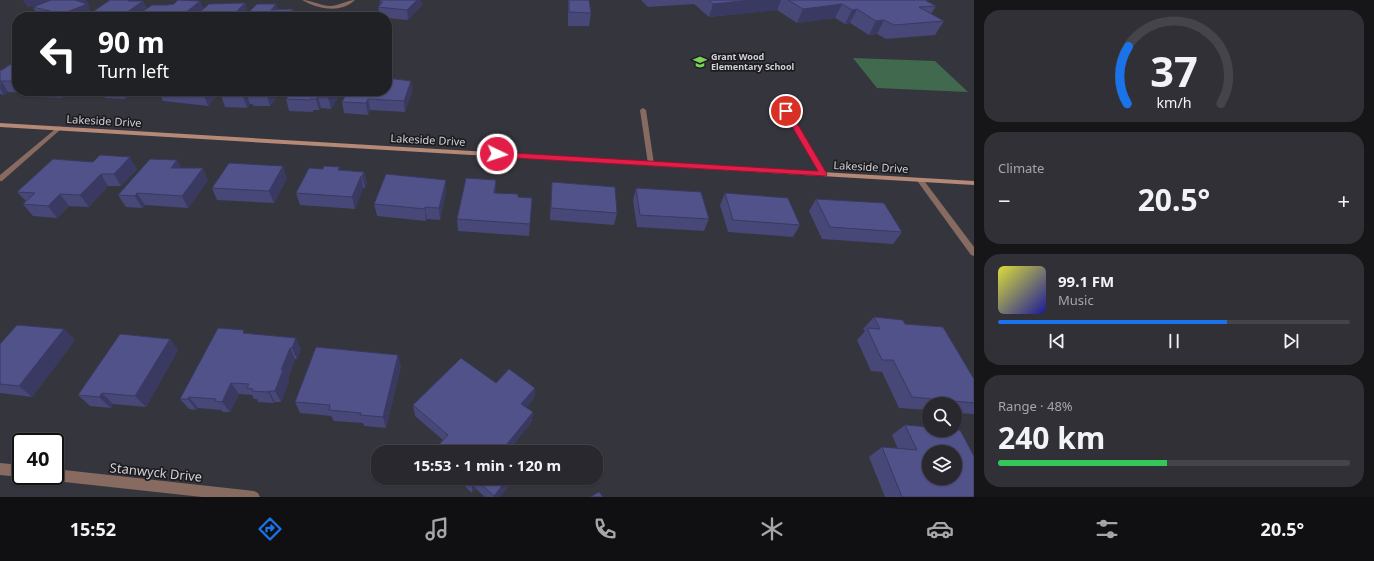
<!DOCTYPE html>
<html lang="en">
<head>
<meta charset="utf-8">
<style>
  :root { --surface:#28282e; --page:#303036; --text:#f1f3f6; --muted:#a5a6aa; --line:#44444a; --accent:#1a73e8 }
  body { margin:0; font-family:"Noto Sans",sans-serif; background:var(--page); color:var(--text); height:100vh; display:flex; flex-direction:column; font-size:15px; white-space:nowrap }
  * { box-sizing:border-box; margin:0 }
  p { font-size:13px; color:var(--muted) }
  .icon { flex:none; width:22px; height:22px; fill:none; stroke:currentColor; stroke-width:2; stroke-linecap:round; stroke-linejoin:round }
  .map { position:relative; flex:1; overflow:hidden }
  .drawer { display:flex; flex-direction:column; gap:10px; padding:10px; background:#161619; width:400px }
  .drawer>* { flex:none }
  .hud { position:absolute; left:12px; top:12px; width:380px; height:84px; border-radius:16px; box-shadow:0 1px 3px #0004,0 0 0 1px var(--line); background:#202124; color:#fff; overflow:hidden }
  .tools { position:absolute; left:922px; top:397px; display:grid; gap:8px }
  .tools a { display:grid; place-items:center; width:40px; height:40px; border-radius:50%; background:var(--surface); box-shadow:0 1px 3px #0004,0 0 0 1px var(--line); font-size:20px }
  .speed { position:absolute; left:12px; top:433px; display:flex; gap:8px; font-size:20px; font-weight:700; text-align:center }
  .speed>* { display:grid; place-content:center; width:52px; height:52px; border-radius:50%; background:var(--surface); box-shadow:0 1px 3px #0004,0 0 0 1px var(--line); line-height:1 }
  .speed .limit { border:2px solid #111; border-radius:6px; background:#fff; color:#111 }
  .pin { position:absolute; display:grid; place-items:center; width:34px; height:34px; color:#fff; margin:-17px; border:2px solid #fff; border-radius:50%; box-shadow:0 1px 4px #0007 }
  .me { position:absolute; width:44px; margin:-22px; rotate:94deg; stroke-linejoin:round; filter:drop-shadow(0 0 3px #0008) }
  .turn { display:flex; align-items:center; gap:14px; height:84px; padding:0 20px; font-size:18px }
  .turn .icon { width:52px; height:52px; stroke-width:2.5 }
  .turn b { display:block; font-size:28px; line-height:34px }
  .big { font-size:30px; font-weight:700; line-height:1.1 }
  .drawer .tile { flex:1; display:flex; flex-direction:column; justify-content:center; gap:6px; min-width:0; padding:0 14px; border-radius:16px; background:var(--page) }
  .drawer .dial { align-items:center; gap:0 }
  .dial svg { height:104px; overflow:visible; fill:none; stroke:var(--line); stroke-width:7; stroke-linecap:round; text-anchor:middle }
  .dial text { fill:var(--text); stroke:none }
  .song { display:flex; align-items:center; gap:12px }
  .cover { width:48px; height:48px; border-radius:6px; background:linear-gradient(135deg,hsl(60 70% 55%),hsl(240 70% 35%)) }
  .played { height:4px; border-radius:2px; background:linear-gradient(90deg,var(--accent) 65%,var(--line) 65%) }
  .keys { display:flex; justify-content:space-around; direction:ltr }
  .heat { display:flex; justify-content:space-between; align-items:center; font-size:22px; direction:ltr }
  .charge { height:6px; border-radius:3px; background:linear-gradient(90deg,#34c759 48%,var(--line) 0) }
  .trip { position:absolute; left:371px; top:445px; width:232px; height:40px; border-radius:16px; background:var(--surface); box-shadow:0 1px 3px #0004,0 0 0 1px var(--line); font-weight:700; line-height:40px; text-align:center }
  .tabs { display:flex; height:64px; justify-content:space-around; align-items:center; background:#101012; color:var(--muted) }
  .tabs .icon { width:28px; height:28px }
  .tabs .current { color:var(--accent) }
  .tabs b { font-size:18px; color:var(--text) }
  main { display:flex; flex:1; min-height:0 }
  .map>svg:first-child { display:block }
  .green { fill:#41694e }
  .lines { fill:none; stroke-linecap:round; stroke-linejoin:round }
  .lane { fill:#886b60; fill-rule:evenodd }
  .street { fill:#886b60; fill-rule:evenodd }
  .secondary { fill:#b68876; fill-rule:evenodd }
  .wall { fill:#474778 }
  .shaded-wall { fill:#393961 }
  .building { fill:#52528b; stroke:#393961; fill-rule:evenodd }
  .route { fill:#e11d48; stroke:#92132f }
  .labels { text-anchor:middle; stroke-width:3.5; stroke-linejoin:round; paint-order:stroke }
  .far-poi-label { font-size:9px; font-weight:bold; fill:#d1d1d6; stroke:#1d1d21; text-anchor:start }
  .street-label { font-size:11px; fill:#d1d1d6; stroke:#1d1d21 }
  .near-street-label { font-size:13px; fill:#d1d1d6; stroke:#1d1d21 }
</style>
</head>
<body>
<main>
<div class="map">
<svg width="974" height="497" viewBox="0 0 974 497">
  <rect width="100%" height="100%" fill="#35353d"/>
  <path class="green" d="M853,58L935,61L968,92L877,88Z"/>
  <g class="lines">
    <g class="lane">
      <path d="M643,108L646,110L654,164L651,166L648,164L640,110Z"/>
      <path d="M786,109L789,111L826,174L825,176H823L820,174L783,111Z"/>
    </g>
    <g class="street">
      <path d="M302,0C312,0 320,6 330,6C339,6 347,0 355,0C340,14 318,9 302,0Z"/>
      <path d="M59,126L62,128L61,129L2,181H0V175Z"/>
      <path d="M918,178H922L974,247V256L971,255L918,182L916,180Z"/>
      <path d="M0,463L21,465V476H22L21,477L0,475Z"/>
      <path d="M55,469L254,491L258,493L260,497H202L55,481L51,479L50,476H55Z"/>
    </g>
    <path class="secondary" d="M0,123L974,181V185L0,127Z"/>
  </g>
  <g class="wall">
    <path d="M23,0H86L89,6L88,7L92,14L86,17H39L33,7L43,3L28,7Z"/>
    <path d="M380,0H421L422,5L408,20L387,18V17H380L378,7L380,5Z"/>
    <path d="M568,0H589L591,13L589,26H568Z"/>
    <path d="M641,0H925L936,6L931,14L944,21L935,35L886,39L877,34L869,35L850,23L845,24L835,18L797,23L777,10L709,17L694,4L648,7Z"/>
    <path d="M132,1H143L147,9L200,1L203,9L245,3L248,13L276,4L277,9H293L295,17H94L91,13Z"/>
    <path d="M17,60V91H31L29,93L8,92L4,95L0,94V70H2Z"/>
    <path d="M411,81L412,92L405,112L370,110L368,115L344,113L342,102Z"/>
    <path d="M37,91H96L92,95L69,93L62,98L41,97Z"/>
    <path d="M101,91H154L148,97L129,96L125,99L105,98Z"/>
    <path d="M158,91H221L208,106L163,101Z"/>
    <path d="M224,91H285L283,94H279L270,106H253V104H250L247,108L225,107L221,95Z"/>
    <path d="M291,91H341V92L331,109L321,108L319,110H313V112L289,111L286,99Z"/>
    <path d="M53,159L137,169L121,186H108L89,207L69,206L57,218L33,216L23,204L26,201L17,192Z"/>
    <path d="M177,160L181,168L208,180L188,208L145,205L142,208L126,207L118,195Z"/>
    <path d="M341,170L364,172L367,183L365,188H363L355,209L300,205L296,193Z"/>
    <path d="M287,178L274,203L217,200L212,188Z"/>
    <path d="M446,180V192L440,220L427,219L426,221L377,216L374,204Z"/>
    <path d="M552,182L617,213L614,225L550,220L551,194Z"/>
    <path d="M636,188L709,219L704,231L637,227L633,200Z"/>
    <path d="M496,193L518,197L532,198L529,236L458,231L457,219Z"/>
    <path d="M725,193L800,225L793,237L728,232L720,205Z"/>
    <path d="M816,199L902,232L893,244L822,239L809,211Z"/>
    <path d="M874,317L905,324L974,379V414L955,413V404H929V410L899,408L882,372L871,371L857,340L865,331L863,329Z"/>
    <path d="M64,329L75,340L32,397L0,393V344Z"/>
    <path d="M247,334L301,349L297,359H295L288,379L289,381L281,402H275L274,403L258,402L257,399H254L252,395L239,394L230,412H223L221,410L198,408L196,410L189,409L180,399Z"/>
    <path d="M170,339L178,350L146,407L113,404L111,408L90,406L78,395Z"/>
    <path d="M401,366L386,428L364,426L363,423L334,421L331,416L300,413L295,402Z"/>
    <path d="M496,383L535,388L534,399L526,407L533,412L531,423L511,447L517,452H434V450L443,440L415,416L413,405Z"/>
    <path d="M905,425L974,497H885L869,457L882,447L898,449L892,435Z"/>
    <path d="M456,478H515L500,497H485L475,488L472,493Z"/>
  </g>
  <g class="shaded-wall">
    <path d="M23,0H57L28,7Z"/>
    <path d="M75,0H86L89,6L88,7L92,14L86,17H64L62,14Z"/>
    <path d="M129,0H132L135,6L143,1L147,11L136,16V17H123V15L128,1Z"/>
    <path d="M417,0H421L422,5L408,20L407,10Z"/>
    <path d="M751,0H781L777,10L709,17L713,4Z"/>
    <path d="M200,1L204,11L197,17H180Z"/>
    <path d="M245,3L248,13L245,17H231Z"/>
    <path d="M276,4L279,14L271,10Z"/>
    <path d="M842,4L835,18L797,23L803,9Z"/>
    <path d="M293,9L295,17H285Z"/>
    <path d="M857,9L850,23L845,24L852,10Z"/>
    <path d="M884,20L877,34L869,35L876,21Z"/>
    <path d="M1,80L8,92L4,95L0,89Z"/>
    <path d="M411,81L412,92L405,112L404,101Z"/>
    <path d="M58,91H68L69,93L62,98Z"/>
    <path d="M89,91H96L92,95Z"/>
    <path d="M121,91H127L129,96L125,99Z"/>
    <path d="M145,91H154L148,97Z"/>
    <path d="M207,91H221L208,106L204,95Z"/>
    <path d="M269,91H278L279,94L270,106L267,95Z"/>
    <path d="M332,91H341V92L331,109L328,97Z"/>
    <path d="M246,92L250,104L247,108L243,96Z"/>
    <path d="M318,97L321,108L319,110L316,99Z"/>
    <path d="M368,99L370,110L368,115L366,103Z"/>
    <path d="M130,157L137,169L121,186L114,174Z"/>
    <path d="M177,160L183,172L171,168Z"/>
    <path d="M283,166L287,178L274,203L269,191Z"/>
    <path d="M203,168L208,180L188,208L182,196Z"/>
    <path d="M364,172L367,183L365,188L362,176Z"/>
    <path d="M101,174L108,186L89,207L80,195Z"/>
    <path d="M361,176L363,188L355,209L352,197Z"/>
    <path d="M446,180V192L440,220L439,208Z"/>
    <path d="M496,180V192L494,205V193Z"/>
    <path d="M137,193L145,205L142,208L135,196Z"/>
    <path d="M60,194L69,206L57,218L48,206Z"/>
    <path d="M425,207L427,219L426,221L425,209Z"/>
    <path d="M64,329L75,340L32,397L19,386Z"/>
    <path d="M296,338L301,349L297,359L292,348Z"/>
    <path d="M170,339L178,350L146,407L135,396Z"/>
    <path d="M290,348L295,359L288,379L289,381L281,402L275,391L281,370Z"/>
    <path d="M398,355L401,366L386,428L383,417Z"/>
    <path d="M231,383L239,394L230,412L222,402Z"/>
    <path d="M535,388L534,399L520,414L521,404Z"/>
    <path d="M269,391L275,402L274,403L268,392Z"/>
    <path d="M102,393L113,404L111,408L99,397Z"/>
    <path d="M189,397L198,408L196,410L188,399Z"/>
    <path d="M533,412L531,423L508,452L507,444Z"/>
    <path d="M508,478H515L500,497H494V496Z"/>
    <path d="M475,479V488L472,493V483Z"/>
  </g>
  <g class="building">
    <path d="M51,0H75L87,4L62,14L33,7Z"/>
    <path d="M110,0H129L128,1H143L123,15L91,13Z"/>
    <path d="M178,0L200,1L180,17L136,16L152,5H167L174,4Z"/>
    <path d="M381,0H417L407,10L378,7L383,2H379Z"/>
    <path d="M569,0H589L591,13L569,12Z"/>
    <path d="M709,0H751L713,4Z"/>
    <path d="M788,0H925L936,6L919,7L944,21L894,25L884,20L876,21L857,9L852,10L842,4L803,9Z"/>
    <path d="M245,3L231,17H194L209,4Z"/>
    <path d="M257,4H276L271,10L293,9L285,17H244Z"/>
    <path d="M336,12L335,17H313L315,13Z"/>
    <path d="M17,60V81H0V70H2Z"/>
    <path d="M387,78L411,81L404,101L368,99L366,103L342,102L348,91H387Z"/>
    <path d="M169,91H207L204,95Z"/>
    <path d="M224,91H269L267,95H249L250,94L246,92L243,96L221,95Z"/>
    <path d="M291,91H332L328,97H318L316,99H310V100L286,99Z"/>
    <path d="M100,155L130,157L114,174H101L80,195L60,194L48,206L23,204L35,193L17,192L53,159L93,162Z"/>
    <path d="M150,159L177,160L171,168H203L182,196L137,193L135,196L118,195Z"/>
    <path d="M229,163L283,166L269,191L212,188Z"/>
    <path d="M324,166L340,167L338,170L364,172L362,176H361L352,197L296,193L309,168L323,169Z"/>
    <path d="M386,174L446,180L439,208L425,207V209L374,204Z"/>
    <path d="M466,178L496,180L494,193L518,194V197L532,198L530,224L457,219Z"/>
    <path d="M552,182L615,187L617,213L551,208Z"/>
    <path d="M636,188L701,192L709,219L640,215Z"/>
    <path d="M725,193L788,198L800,225L733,220Z"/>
    <path d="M816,199L884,203L902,232L830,227Z"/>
    <path d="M874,317L903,320L905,324L943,327L974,379V403L912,397L893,360H882L867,328L880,329Z"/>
    <path d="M17,325L64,329L19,386L0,384V344Z"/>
    <path d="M218,328L244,330L243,333L296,338L292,348H290L281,370H283L275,391H269L268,392L252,391L253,389L247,388L249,384L231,383L222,402L215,401L216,399L189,397L188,399H180Z"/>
    <path d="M120,334L170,339L135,396L102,393L99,397L78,395Z"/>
    <path d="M316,347L398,355L383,417L360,415L361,413L329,410L330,405L295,402Z"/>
    <path d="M461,358L496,383L509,369L535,388L521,404L533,412L507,444L517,452H436L434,450L448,435L413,405Z"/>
    <path d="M905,425L929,427V430H960L974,456V497H902L882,447L917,450ZM929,452H955V478H929Z"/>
    <path d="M466,478H508L494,496L475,479L472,483Z"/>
    <path d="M599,492L603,497H590Z"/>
  </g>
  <path class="route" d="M784,109L790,111L827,174L826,176L497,157L493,154L497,152L818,171L783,111Z"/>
  <defs>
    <g id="school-bare" transform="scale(1.08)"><path d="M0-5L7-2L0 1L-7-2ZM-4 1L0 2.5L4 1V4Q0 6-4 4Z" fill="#79d157" stroke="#1d1d21" stroke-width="2.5" paint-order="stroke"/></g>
  </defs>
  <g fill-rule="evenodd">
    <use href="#school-bare" x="700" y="62"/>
  </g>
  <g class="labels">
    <g class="far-poi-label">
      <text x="711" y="60">Grant Wood<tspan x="711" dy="10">Elementary School</tspan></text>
    </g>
    <g class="street-label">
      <text transform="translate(104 121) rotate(3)" y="4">Lakeside Drive</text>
      <text transform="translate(428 140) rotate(3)" y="4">Lakeside Drive</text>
      <text transform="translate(871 167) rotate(3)" y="4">Lakeside Drive</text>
    </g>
    <g class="near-street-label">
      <text transform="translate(156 472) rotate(6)" y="5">Stanwyck Drive</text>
    </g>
  </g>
</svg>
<div class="tools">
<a><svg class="icon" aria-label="search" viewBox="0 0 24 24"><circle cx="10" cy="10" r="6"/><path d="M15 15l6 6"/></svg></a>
<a><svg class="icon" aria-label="layers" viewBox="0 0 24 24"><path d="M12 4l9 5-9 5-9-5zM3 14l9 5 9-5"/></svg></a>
</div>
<div class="speed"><div class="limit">40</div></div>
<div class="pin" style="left:786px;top:111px;background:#d93025"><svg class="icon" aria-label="arrive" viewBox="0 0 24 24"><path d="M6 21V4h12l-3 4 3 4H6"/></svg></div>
<svg class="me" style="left:497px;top:154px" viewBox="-20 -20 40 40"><circle r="17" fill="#e11d48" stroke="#fff" stroke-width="3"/><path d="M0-11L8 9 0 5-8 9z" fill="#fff"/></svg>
<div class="trip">15:53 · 1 min · 120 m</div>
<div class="hud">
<div class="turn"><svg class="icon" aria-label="left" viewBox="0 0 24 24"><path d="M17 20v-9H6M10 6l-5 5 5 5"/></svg><div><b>90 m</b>Turn left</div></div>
</div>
</div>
<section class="drawer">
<div class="tile dial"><svg viewBox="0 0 100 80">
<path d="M14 69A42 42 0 1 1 86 69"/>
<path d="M14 69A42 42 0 0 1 15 25" stroke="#1a73e8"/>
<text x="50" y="56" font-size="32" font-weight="700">37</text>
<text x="50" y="72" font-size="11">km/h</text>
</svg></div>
<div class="tile"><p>Climate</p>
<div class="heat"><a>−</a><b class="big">20.5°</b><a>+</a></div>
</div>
<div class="tile">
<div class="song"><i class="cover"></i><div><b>99.1 FM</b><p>Music</p></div></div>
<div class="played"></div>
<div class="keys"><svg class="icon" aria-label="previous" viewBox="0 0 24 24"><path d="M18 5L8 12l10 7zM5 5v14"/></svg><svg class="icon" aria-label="pause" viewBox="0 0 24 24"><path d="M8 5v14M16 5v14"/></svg><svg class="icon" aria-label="next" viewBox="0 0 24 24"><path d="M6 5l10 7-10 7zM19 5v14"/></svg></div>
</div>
<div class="tile"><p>Range · 48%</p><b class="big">240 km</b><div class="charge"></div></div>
</section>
</main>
<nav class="tabs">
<b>15:52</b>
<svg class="icon current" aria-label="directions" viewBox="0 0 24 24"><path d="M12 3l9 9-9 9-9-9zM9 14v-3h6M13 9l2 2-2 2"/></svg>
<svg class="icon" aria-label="music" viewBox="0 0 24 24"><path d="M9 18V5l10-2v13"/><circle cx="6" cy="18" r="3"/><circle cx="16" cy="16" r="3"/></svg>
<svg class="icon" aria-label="phone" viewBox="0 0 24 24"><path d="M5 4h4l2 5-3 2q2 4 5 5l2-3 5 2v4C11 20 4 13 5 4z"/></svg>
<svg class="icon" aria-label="climate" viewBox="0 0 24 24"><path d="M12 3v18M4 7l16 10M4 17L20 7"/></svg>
<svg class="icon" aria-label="car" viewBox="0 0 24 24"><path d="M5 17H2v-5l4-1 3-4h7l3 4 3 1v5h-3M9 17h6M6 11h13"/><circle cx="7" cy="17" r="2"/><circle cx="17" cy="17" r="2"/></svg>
<svg class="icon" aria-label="filters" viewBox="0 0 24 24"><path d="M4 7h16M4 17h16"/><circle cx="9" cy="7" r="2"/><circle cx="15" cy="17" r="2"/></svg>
<b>20.5°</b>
</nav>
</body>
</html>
